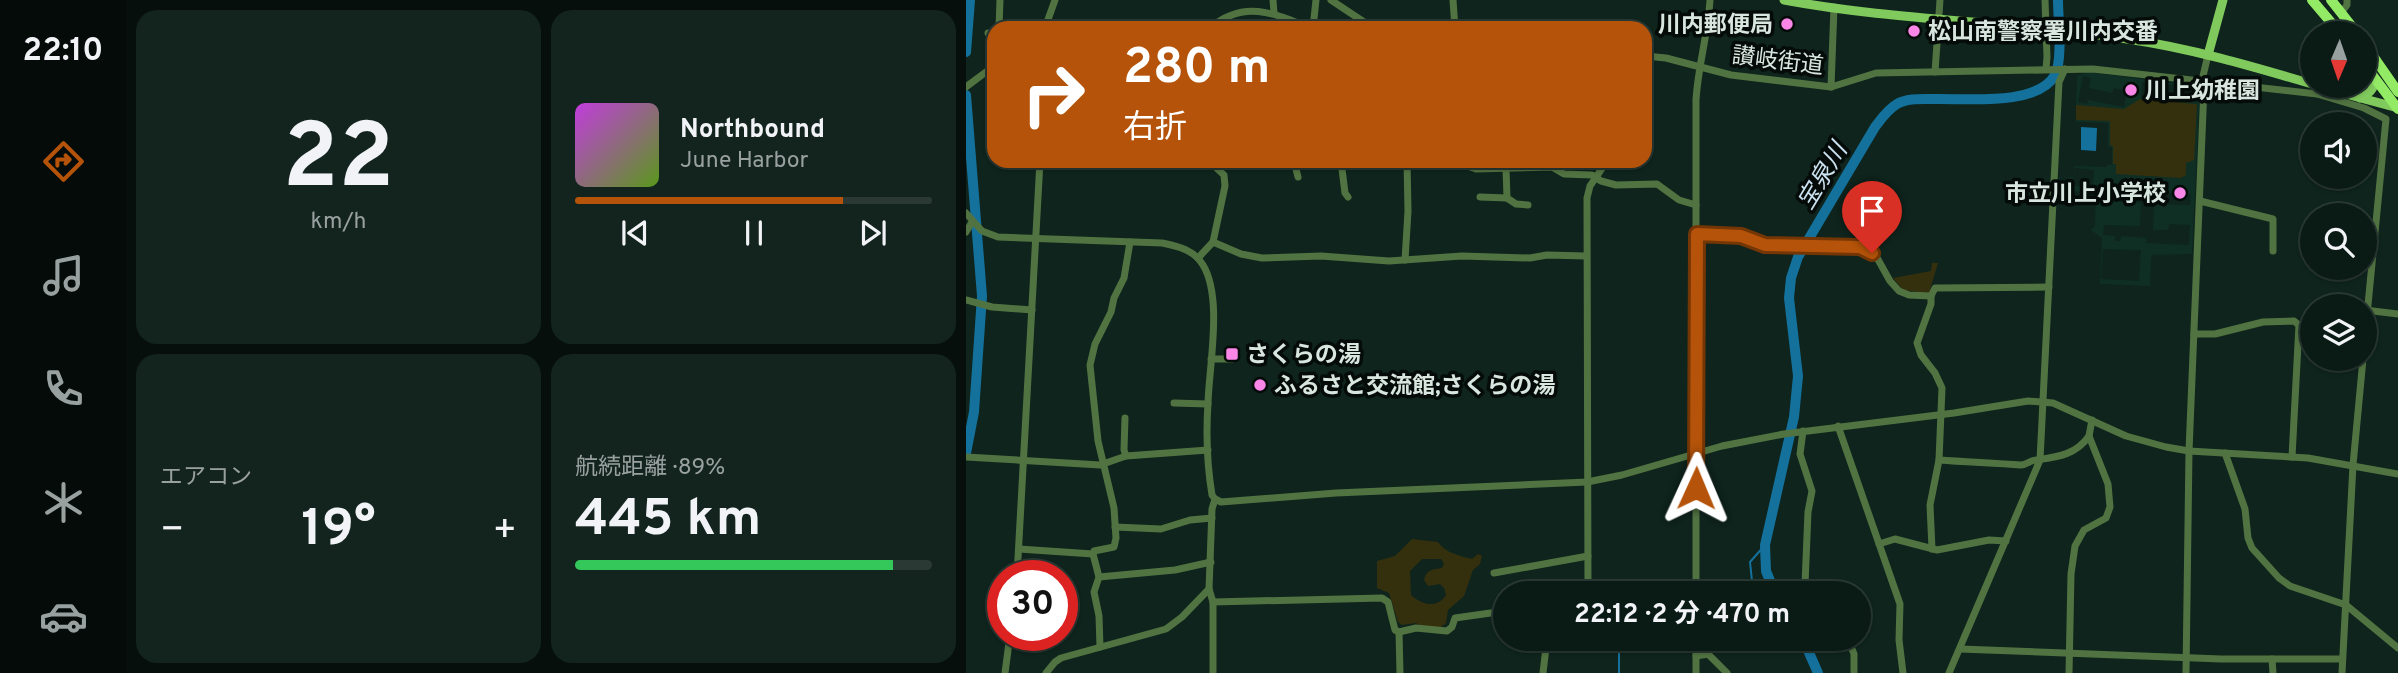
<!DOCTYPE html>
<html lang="ja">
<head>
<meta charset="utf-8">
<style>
  :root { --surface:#0a1b15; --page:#13241e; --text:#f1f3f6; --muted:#99a1a0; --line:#2a3934; --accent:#b45309 }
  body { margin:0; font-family:Overpass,"Noto Sans JP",sans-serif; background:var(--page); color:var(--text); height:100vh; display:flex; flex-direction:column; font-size:26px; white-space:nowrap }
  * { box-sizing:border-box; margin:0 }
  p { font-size:23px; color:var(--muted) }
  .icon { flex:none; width:38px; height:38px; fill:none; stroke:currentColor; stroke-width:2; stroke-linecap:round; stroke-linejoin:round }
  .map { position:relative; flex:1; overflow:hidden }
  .side { display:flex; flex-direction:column; gap:10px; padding:10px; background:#060f0c; width:840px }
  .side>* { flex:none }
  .guide { position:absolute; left:21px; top:21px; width:665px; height:147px; border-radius:21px; box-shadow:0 2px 5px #0004,0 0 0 2px var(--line); background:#b45309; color:#fff; overflow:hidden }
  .needle { width:46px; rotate:182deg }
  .tools { position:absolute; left:1334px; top:21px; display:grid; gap:14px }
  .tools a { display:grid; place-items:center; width:77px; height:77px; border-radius:50%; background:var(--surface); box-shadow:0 2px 5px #0004,0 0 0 2px var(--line); font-size:35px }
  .speed { position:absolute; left:21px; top:560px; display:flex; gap:14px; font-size:35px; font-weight:700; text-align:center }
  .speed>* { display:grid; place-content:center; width:91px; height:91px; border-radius:50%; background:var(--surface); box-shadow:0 2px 5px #0004,0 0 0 2px var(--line); line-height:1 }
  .speed .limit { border:10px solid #d22; background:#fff; color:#111 }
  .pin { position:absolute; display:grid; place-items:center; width:60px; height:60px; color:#fff; margin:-72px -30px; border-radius:50% 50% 50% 0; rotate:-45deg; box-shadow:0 0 7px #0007 }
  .pin .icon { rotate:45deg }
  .me { position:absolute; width:77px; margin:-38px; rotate:1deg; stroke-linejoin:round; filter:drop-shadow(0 0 5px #0008) }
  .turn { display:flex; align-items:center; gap:24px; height:147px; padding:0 21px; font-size:32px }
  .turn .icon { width:91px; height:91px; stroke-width:2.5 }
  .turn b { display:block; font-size:49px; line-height:60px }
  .big { font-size:52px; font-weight:700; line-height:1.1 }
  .side .tile { flex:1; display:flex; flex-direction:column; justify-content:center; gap:10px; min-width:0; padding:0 24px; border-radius:21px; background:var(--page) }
  .side .dial { align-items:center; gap:0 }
  .dial b { font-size:91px; line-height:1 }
  .song { display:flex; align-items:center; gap:21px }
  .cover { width:84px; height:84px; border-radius:10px; background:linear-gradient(135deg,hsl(290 70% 55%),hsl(90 70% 35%)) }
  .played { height:7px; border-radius:4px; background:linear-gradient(90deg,var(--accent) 75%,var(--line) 75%) }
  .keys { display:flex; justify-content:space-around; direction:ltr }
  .heat { display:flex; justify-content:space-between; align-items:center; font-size:38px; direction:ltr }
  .charge { height:10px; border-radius:5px; background:linear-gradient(90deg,#34c759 89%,var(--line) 0) }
  .side .tiles { flex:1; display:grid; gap:10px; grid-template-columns:repeat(2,1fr) }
  .trip { position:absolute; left:527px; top:581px; width:378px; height:70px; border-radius:35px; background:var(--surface); box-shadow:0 2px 5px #0004,0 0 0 2px var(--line); font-weight:700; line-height:70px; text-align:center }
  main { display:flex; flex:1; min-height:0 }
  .menu { display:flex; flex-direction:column; width:126px; justify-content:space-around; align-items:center; background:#040b08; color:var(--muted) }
  .menu .icon { width:49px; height:49px }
  .menu .on { color:var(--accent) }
  .menu b { font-size:32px; color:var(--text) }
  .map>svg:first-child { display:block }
  .built { fill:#0f2f25; fill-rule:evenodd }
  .green { fill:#34300e; fill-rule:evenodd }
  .water { fill:#14719c }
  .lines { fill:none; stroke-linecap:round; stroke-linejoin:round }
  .stream { stroke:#14719c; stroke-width:2 }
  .river { stroke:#14719c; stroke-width:10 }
  .minor { stroke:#517341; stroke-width:7 }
  .major { stroke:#80c95c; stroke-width:9 }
  .highway { stroke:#93eb65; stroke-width:10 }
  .route-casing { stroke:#753606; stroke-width:18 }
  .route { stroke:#b45309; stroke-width:12 }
  .poi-dot { fill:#fa87e7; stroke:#040b08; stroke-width:2.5 }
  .labels { text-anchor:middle; stroke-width:7; stroke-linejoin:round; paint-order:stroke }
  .poi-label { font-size:23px; font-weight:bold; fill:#d9e6e0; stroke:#040b08; text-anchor:start }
  .street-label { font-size:23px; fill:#d9e6e0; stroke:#040b08 }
  .water-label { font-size:24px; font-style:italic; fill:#cbe2f1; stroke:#040b08 }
</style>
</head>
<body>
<main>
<nav class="menu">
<b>22:10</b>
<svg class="icon on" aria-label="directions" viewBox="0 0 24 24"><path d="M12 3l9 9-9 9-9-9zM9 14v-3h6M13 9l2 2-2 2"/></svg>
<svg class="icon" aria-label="music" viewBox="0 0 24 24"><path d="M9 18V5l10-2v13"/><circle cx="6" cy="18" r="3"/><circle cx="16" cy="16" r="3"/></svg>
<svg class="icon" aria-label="phone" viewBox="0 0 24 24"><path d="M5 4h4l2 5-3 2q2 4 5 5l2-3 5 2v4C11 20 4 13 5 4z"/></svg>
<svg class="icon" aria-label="climate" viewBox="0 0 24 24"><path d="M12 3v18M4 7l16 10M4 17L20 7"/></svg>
<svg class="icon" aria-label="car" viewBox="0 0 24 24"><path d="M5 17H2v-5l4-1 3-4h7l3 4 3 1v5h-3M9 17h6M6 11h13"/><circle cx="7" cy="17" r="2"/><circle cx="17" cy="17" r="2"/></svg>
</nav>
<section class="side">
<div class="tiles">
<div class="tile dial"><b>22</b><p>km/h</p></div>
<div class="tile">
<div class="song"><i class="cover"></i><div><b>Northbound</b><p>June Harbor</p></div></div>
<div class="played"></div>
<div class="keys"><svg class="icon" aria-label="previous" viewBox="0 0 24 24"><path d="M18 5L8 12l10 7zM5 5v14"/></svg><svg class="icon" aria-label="pause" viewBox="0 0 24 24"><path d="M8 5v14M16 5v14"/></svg><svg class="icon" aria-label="next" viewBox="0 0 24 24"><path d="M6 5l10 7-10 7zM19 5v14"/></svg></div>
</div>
<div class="tile"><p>エアコン</p>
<div class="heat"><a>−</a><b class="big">19°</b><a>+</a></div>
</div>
<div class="tile"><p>航続距離 · 89%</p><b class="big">445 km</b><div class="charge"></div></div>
</div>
</section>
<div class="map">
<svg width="1432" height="673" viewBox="0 0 1432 673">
  <rect width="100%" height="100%" fill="#0e241c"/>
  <path class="built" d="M1122,72L1234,87L1226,254L1187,255L1185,258L1184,286L1134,284L1136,238L1092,207L1093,177H1108L1111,76ZM1117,76L1125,78L1123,88L1146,93L1148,88L1161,91L1158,107L1122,100L1121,104L1112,102ZM1176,82L1232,88L1231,102L1175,97ZM1145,121L1215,178L1147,164V145H1144ZM1110,122L1142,123V147H1146V165H1141V167L1108,166ZM1109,168L1128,170L1127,187L1093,185L1094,177L1108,178ZM1135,190L1225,194L1224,205L1188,204L1187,230H1202L1203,224L1224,225L1223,245L1180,243V238L1155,236L1154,241H1149V236L1137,235L1138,225L1174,226L1175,203L1135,201ZM1093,191L1130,192L1129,226L1125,230L1092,207ZM1137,249L1175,250L1173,281L1135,279Z"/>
  <g class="green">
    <path d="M1174,99L1231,104L1228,160L1220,163V175L1215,178L1150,174V164H1147V146L1144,145V121L1110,120V105L1158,109Z"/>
    <path d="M966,263H972L963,293L937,290L927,278L965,271Z"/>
    <path d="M446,539L472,542C479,553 495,556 506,559L512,554L516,556L514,564L507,570L498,596L482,610L480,623L475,627H457L450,623L436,625L432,622L423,593L411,588V561L429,556ZM456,559H475L478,564L476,568C467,569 460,570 458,580L462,586L474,584L478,588L480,595C471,609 456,605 445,595L444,571Z"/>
  </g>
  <path class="water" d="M1115,127L1131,128L1130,151L1115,150Z"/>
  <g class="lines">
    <g class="stream">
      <path d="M753,593L784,586L786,581L784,562L799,545"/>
      <path d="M653,639V673"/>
    </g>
    <g class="river">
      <path d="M0,52L4,0"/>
      <path d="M0,95L16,296L8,412L0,453"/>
      <path d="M809,593L800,571L799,545L828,417L832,376L823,298L825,278L832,257L909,127C915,119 921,110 931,104C941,98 955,99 967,99C999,98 1071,107 1089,75C1097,59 1092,18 1092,0"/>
      <path d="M837,639L852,673"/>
    </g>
    <g class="minor">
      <path d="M307,0L308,13"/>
      <path d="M365,0L407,28"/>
      <path d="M487,0L489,28"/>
      <path d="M1079,0L1081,57L1080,69"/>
      <path d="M1375,13L1381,5V0"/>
      <path d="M33,28L34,0"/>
      <path d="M79,28L89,0"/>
      <path d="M244,28C277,0 306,12 344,28"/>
      <path d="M347,28L350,0"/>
      <path d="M22,33H28"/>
      <path d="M679,56L700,58L765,75L865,87L910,73L1127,69L1351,94L1353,86"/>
      <path d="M969,72L974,0"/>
      <path d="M0,87L28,66"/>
      <path d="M865,87L868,7"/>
      <path d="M1351,94L1398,108L1420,119L1398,346"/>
      <path d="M328,161L332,177"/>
      <path d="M375,161L379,193L382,197"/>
      <path d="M487,161L510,169L586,167L598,174L626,175L635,181L650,185L691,184L713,200L730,205"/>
      <path d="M540,168L541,198L550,204L562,205"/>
      <path d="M514,197L541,198"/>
      <path d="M1234,201L1307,219V251"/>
      <path d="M0,213L16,231L32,237L196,243C212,246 228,250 237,265C257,298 243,366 242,403C240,433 241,465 246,495L249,499L255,502L370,493L621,482L656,475L756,446L818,434L988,413L1062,401L1087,403L1160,436L1200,447L1223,451L1342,458L1432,474"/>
      <path d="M0,232L6,222"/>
      <path d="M731,234L775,236L799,245L894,247L910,256L924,281L933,291L943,295L965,296L969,288L1083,287"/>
      <path d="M247,242L275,254L296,258L355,256L423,261L496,256L564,258L581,255L620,256"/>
      <path d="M232,258L247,242L259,186L258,175L243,161"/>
      <path d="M439,260L442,211L441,161"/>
      <path d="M965,296V304L951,343L955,355L969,373L976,388L973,460L964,505L966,549"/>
      <path d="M0,300L26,307L66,310"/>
      <path d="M1399,310L1432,314"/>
      <path d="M1228,334H1249L1297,322L1328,321L1333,325L1346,326"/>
      <path d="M245,359H266"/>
      <path d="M208,403L242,404"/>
      <path d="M159,418L158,450L160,456"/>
      <path d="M872,426L934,604L933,640L937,673"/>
      <path d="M837,431L834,454L846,491L842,512L839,584"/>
      <path d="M1259,453L1279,509L1282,538L1286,548L1313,578L1324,586L1380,605L1432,648"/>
      <path d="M0,457L134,465L160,456L242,450"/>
      <path d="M1326,457L1333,325"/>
      <path d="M973,460C1000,462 1028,463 1055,465C1061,465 1064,460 1070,460C1091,457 1110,455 1123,436"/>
      <path d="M149,527L195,529L224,520L246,518"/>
      <path d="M913,544L929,539L971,550L1023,540L1040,541"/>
      <path d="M53,549L127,554"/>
      <path d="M528,573L622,556"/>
      <path d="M51,576L74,161"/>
      <path d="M133,577L209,570L245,562"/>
      <path d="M622,593L621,198L624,186L641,161"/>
      <path d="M730,593V100C732,66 742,34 744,0"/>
      <path d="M773,593L837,584L861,593"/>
      <path d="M247,602L416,598L422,602L429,630L433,632L450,628L481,631L486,627L489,618L539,611"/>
      <path d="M433,632L434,673"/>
      <path d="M730,639V673"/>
      <path d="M882,639L888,654V673"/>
      <path d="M134,647L133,616L128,592L133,577L127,554L128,551L148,547L150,538L148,508L132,441L124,365L129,344L145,312L148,298L158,278L164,242"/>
      <path d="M994,649L1255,659H1376"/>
      <path d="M730,656L742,654L761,673"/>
      <path d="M1306,659L1307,673"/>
      <path d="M39,673L44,635"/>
      <path d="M80,673L89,662L95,658L200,629L216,617L243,589"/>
      <path d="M247,673V602L243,589L246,509L249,499"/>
      <path d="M577,673L581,639"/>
      <path d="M983,673L1074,460L1093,82L1099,69"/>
      <path d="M1103,673L1105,574L1109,546L1118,530L1140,518L1144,507L1142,484L1123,436L1126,420"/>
      <path d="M1220,673L1223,451L1238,87L1237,76L1242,55"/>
      <path d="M1376,673L1387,465L1397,359"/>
    </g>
    <g class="major">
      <path d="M818,0C931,21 1047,21 1161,39C1224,48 1285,66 1346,84"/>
      <path d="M1242,55L1257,0"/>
      <path d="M1350,86L1432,108"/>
      <path d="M1394,98C1403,94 1408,90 1409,79"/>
    </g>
    <g class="highway">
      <path d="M1346,0L1374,33"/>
      <path d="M1365,0L1391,33"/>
      <path d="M1398,43L1432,92"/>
      <path d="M1398,64L1432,109"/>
    </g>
  </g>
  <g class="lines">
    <g class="route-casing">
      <path id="route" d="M730,488L731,234L775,236L799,245L894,247L906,253"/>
    </g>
    <use href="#route" class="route"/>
  </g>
  <g class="poi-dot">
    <circle cx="821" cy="24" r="7"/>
    <circle cx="948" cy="31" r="7"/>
    <circle cx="1165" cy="90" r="7"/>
    <circle cx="1214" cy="193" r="7"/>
    <rect x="259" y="347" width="14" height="14" rx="3.5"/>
    <circle cx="294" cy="385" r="7"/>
  </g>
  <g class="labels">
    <g class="poi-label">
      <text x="807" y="32" text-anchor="end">川内郵便局</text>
      <text x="962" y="39">松山南警察署川内交番</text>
      <text x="1179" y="98">川上幼稚園</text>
      <text x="1200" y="201" text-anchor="end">市立川上小学校</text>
      <text x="280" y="362">さくらの湯</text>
      <text x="308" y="393">ふるさと交流館;さくらの湯</text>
    </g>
    <g class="street-label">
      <text transform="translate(812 60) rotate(7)" y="8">讃岐街道</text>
    </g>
    <g class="water-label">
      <text transform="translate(856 176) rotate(-59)" y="8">宝泉川</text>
    </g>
  </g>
</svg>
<div class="tools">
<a><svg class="needle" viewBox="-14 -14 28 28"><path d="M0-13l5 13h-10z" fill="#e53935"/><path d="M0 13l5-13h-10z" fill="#99a1a0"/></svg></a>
<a><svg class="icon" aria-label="sound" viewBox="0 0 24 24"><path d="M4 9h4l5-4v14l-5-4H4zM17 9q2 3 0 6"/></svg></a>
<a><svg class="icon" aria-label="search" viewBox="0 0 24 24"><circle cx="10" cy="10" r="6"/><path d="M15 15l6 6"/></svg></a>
<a><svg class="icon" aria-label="layers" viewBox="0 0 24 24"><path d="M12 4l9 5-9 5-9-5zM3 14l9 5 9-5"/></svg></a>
</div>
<div class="speed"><div class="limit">30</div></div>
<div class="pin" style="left:906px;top:253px;background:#d93025"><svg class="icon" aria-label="arrive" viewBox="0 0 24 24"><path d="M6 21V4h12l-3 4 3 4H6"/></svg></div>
<svg class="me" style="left:730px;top:488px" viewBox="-20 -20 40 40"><path d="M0-17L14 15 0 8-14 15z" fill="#b45309" stroke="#fff" stroke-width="4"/></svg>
<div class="trip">22:12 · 2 分 · 470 m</div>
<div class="guide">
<div class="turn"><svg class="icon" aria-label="right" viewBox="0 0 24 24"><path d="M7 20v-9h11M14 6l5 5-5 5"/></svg><div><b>280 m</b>右折</div></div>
</div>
</div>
</main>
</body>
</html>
